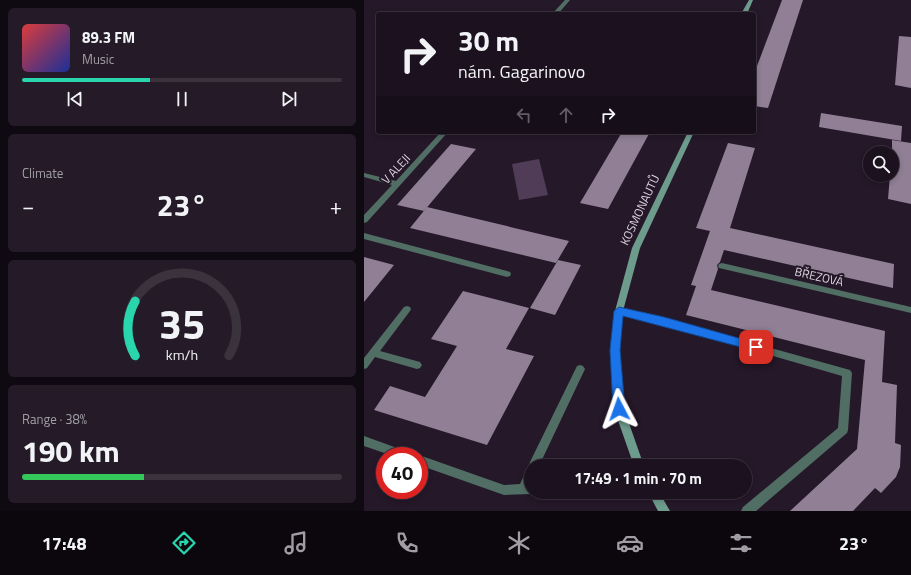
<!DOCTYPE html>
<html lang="en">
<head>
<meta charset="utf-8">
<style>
  :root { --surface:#1c121f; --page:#251b28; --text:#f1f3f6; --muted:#a09ea4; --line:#3a323d; --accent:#28d5ad }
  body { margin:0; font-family:"Titillium Web",sans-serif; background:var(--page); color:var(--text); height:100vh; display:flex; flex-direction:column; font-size:15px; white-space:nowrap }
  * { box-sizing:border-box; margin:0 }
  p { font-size:13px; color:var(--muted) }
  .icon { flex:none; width:22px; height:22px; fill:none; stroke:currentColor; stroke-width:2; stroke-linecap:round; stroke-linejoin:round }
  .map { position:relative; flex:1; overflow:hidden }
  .drawer { display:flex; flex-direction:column; gap:8px; padding:8px; background:#0f0a11; width:364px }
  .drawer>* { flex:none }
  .guide { position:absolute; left:12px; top:12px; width:380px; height:122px; border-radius:4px; box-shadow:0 2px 6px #0003,0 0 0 1px var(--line); background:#1c121f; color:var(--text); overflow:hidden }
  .controls { position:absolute; left:499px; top:146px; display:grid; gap:8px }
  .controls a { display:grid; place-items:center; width:36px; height:36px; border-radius:50%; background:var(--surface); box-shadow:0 2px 6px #0003,0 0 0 1px var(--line); font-size:20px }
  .speed { position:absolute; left:12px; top:447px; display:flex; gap:8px; font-size:20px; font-weight:700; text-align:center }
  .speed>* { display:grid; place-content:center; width:52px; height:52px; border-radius:50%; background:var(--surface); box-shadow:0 2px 6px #0003,0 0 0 1px var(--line); line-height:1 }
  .speed .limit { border:6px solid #d22; background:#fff; color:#111 }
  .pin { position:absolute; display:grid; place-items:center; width:34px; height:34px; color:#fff; margin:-17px; border-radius:8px; box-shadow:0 2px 6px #0006 }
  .me { position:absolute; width:44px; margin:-22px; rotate:356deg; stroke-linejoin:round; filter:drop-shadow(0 0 3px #0008) }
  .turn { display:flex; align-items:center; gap:14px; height:84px; padding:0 16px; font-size:18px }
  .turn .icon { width:52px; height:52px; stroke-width:2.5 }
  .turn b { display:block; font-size:28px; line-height:34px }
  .lanes { display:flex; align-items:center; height:38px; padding:0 16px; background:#0003; justify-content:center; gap:20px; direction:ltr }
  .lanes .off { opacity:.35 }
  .big { font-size:30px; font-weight:700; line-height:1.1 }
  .drawer .widget { flex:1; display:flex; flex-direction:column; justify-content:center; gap:6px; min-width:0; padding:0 14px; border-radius:6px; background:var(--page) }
  .drawer .dial { align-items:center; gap:0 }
  .dial svg { height:104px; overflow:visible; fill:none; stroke:var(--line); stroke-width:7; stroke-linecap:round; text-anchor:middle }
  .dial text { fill:var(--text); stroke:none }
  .song { display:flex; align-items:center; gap:12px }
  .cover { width:48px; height:48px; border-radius:6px; background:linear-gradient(135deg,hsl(0 70% 55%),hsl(230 70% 35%)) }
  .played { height:4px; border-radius:2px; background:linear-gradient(90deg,var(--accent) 40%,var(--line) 40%) }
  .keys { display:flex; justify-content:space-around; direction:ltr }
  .heat { display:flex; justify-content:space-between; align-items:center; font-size:22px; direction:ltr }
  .charge { height:6px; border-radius:3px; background:linear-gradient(90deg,#34c759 38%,var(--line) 0) }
  .trip { position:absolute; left:160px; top:459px; width:228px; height:40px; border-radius:20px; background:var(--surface); box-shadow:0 2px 6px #0003,0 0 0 1px var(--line); font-weight:700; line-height:40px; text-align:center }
  .tab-bar { display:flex; height:64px; justify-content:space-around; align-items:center; background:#0b070c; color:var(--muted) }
  .tab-bar .icon { width:28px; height:28px }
  .tab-bar .active { color:var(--accent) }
  .tab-bar b { font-size:18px; color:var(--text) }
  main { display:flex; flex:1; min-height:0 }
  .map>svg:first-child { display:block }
  .green { fill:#513c58 }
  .building { fill:#907f95 }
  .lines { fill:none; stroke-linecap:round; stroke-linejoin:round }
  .street { fill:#516e64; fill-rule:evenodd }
  .secondary { fill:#6d9c8d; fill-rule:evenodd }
  .route { fill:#1a73e8; stroke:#114b97 }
  .labels { text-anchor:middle; stroke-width:4; stroke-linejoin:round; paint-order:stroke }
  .street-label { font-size:12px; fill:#dfd5e1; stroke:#251829 }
</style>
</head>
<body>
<main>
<section class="drawer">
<div class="widget">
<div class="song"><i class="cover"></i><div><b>89.3 FM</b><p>Music</p></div></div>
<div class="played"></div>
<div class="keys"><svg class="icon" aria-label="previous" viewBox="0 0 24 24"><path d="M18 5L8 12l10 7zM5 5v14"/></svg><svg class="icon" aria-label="pause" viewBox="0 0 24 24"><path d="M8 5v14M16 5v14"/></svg><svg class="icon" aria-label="next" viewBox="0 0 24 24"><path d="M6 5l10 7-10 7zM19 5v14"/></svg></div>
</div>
<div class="widget"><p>Climate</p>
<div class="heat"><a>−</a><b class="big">23°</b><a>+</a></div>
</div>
<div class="widget dial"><svg viewBox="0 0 100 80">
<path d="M14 69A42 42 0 1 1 86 69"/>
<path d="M14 69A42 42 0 0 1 14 27" stroke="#28d5ad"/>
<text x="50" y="56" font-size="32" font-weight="700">35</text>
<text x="50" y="72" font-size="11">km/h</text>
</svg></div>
<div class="widget"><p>Range · 38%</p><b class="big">190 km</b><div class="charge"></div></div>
</section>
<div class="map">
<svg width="547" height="511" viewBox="0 0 547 511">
  <rect width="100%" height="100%" fill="#251829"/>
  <path class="green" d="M175,159L184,195L155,200L148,164Z"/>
  <g class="building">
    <path d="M418,0H439L404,108L390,106V74Z"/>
    <path d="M535,36L547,37V88L531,85Z"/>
    <path d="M457,113L538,126L537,141L455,127Z"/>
    <path d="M258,132H286L244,209L216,203Z"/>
    <path d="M528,140L547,143V204L524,199L526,175H528Z"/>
    <path d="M364,143L391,148L366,228L530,264L529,288L360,250L356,262L353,265L354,269L347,290L521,331L518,382L533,385L531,443L537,445L536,467L532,477L517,493L511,488L489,511H426L493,449L501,360L322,315L332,286L327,285L346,231L332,228Z"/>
    <path d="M87,144L112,149L60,211L33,205Z"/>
    <path d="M63,207L205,241L192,263L46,228Z"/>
    <path d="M0,257L30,265L0,302Z"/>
    <path d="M194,260L217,265L191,315L166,308Z"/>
    <path d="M99,291L165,308L142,349L170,356L123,445L10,410L26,386L61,397L93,346L67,339Z"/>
  </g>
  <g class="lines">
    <g class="street">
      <path d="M201,0H206L194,14H188Z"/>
      <path d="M77,132H84L3,222L0,223V215L28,185L0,177V173L32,181Z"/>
      <path d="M0,233L143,271L146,272L147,274L146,276L143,277L0,239Z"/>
      <path d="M358,263L547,307V313L355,268L354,266L355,264Z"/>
      <path d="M43,306L46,307L47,309L46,311L16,351L56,362L58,365L56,368L53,369L11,357L3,368L0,369V358L40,307Z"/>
      <path d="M255,308L300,318L486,370L488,373L484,430L483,433L392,511H377L379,507L474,428L478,376L300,324L252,313L251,311L252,309Z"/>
      <path d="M216,365L219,366L221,369L175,466H167V492L171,493L167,494L140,495L55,465V456H52L55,455L140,485L156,484L163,469L166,468L165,466L166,462L213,366Z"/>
      <path d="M0,436L47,453L48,456H29L0,446Z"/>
    </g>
    <g class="secondary">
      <path d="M385,0H389L383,14H377Z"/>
      <path d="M324,132H330L276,248L259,311L256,350L260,409L280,466H270L250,409L246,350L251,311L268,248Z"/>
      <path d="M284,492H295L306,511H294Z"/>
    </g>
  </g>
  <path class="route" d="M255,307L300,317L392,343L397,347L392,351L259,316L256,350L261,409L259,412L255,414L251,412L249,409L246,350L250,311Z"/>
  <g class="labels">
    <g class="street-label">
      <text transform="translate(32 169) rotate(-47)" y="4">V ALEJI</text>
      <text transform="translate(276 210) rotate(-65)" y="4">KOSMONAUTŮ</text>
      <text transform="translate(455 277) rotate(13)" y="4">BŘEZOVÁ</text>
    </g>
  </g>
</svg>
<div class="controls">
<a><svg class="icon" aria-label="search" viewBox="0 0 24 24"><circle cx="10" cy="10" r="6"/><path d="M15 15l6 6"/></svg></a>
</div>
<div class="speed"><div class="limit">40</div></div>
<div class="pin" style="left:392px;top:347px;background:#d93025"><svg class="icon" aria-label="arrive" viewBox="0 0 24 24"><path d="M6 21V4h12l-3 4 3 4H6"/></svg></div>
<svg class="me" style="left:255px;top:409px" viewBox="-20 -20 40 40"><path d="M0-17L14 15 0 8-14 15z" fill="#1a73e8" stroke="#fff" stroke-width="4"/></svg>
<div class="trip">17:49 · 1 min · 70 m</div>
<div class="guide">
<div class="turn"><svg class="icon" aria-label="right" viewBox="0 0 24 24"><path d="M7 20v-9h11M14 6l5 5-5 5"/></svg><div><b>30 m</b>nám. Gagarinovo</div></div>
<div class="lanes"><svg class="icon off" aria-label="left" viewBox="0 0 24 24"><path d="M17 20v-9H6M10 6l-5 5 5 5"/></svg><svg class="icon off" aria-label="ahead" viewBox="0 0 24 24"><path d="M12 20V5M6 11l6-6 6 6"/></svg><svg class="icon" aria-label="right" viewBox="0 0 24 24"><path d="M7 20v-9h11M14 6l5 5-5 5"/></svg></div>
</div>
</div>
</main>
<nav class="tab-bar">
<b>17:48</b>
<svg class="icon active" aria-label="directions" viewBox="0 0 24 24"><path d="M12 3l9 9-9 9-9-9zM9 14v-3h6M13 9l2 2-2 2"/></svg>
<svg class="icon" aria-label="music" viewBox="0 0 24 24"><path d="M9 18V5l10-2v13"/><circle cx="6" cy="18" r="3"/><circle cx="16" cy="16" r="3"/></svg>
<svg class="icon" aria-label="phone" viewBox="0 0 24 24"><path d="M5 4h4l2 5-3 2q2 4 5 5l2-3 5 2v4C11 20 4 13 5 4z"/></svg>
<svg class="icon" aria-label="climate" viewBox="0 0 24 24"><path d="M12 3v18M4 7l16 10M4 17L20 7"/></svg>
<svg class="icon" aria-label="car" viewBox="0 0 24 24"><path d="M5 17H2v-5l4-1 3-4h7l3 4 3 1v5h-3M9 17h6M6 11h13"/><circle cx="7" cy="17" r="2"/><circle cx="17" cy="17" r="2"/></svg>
<svg class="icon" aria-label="filters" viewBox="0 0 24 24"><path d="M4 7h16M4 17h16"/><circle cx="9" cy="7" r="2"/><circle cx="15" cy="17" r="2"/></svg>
<b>23°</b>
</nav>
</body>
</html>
